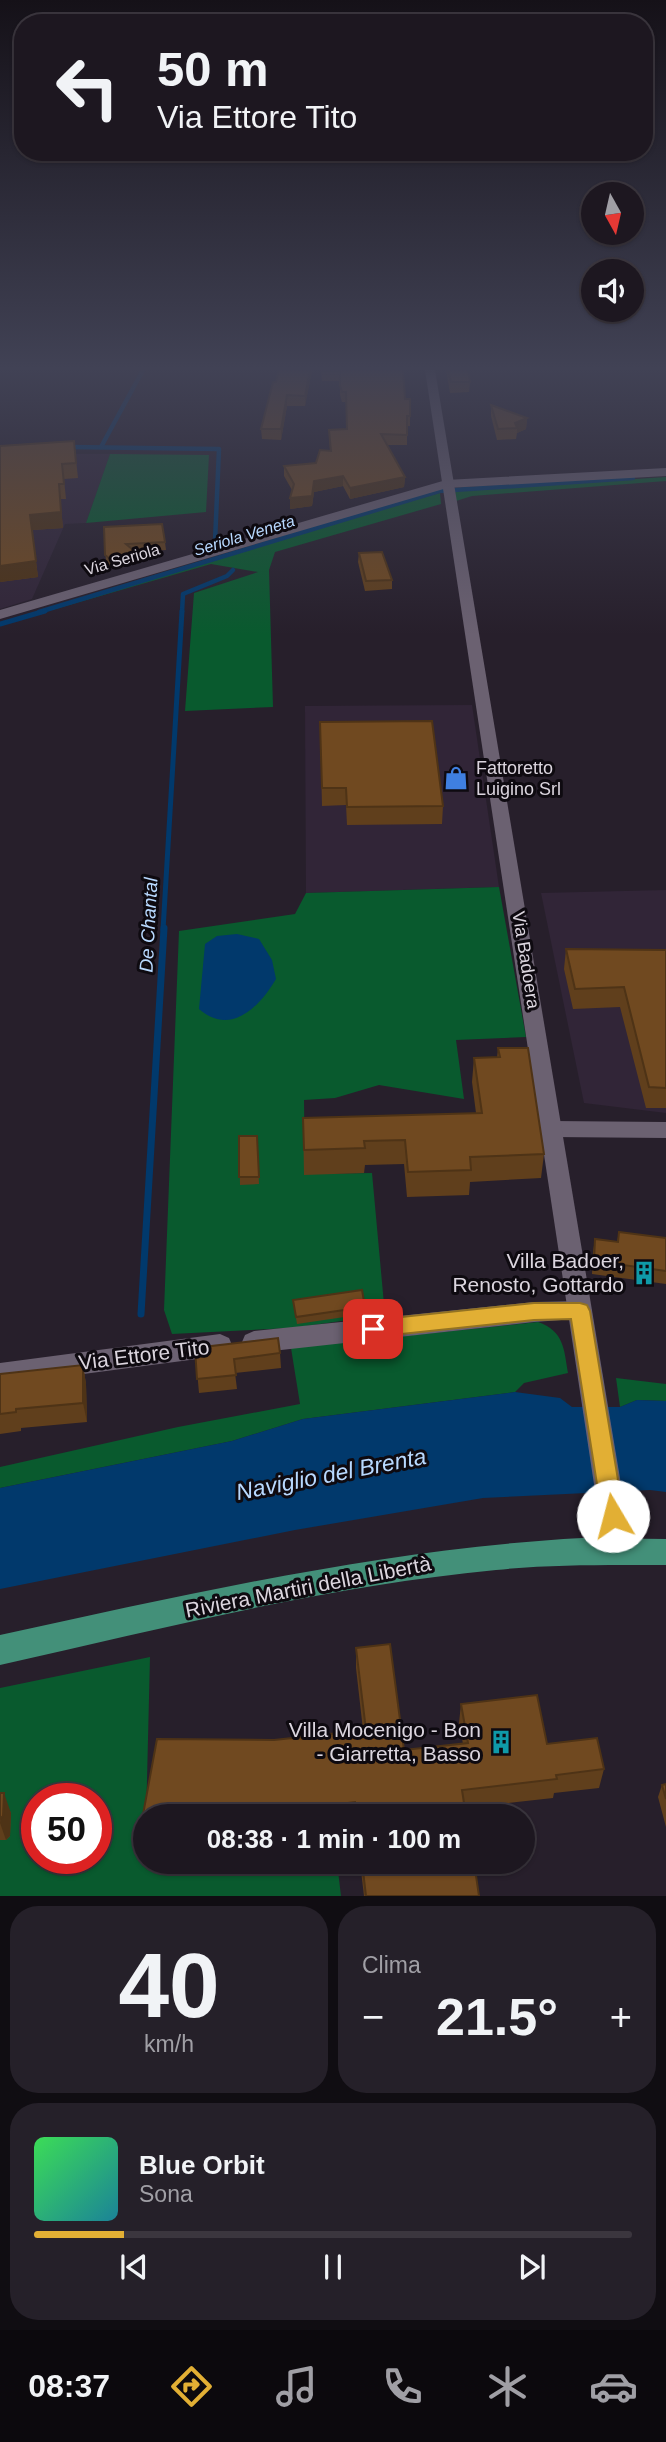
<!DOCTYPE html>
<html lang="it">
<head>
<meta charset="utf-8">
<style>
  :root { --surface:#1d1720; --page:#252029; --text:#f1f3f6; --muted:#a09fa5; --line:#3b363e; --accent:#e2af34 }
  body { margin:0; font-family:Arial,sans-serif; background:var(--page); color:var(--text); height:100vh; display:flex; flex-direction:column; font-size:26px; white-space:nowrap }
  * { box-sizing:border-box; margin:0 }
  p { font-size:23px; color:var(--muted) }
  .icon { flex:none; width:38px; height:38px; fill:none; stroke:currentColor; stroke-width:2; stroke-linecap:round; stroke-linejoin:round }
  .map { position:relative; height:1896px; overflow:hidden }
  .sheet { display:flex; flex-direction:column; gap:10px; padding:10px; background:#100d12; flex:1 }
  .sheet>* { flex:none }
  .banner { position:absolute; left:14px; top:14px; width:639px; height:147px; border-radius:28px; box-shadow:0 2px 5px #0004,0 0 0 2px var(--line); background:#1d1720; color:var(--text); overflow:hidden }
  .needle { width:46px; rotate:172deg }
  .buttons { position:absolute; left:581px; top:182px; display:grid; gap:14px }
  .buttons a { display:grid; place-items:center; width:63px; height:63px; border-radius:50%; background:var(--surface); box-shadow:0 2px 5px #0004,0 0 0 2px var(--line); font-size:35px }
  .speed { position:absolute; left:21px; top:1783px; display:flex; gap:14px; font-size:35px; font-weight:700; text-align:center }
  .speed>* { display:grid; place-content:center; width:91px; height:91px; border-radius:50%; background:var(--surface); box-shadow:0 2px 5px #0004,0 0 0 2px var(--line); line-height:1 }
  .speed .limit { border:10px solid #d22; background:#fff; color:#111 }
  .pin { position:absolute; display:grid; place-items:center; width:60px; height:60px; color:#fff; margin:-30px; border-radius:14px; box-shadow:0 4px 10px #0006 }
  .me { position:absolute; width:77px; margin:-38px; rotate:352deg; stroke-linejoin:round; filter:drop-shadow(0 0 5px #0008) }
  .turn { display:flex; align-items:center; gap:24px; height:147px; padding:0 28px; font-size:32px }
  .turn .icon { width:91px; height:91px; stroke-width:2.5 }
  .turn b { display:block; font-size:49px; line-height:60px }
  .big { font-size:52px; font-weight:700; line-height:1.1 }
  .sheet .card { flex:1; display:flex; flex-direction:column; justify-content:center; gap:10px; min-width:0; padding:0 24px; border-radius:28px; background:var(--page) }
  .sheet .dial { align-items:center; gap:0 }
  .dial b { font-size:91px; line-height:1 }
  .song { display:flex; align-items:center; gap:21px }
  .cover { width:84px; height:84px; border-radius:10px; background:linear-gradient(135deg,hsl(130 70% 55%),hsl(190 70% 35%)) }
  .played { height:7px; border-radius:4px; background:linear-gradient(90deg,var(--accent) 15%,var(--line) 15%) }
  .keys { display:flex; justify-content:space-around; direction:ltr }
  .heat { display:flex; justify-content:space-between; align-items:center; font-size:38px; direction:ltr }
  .sheet .tiles { flex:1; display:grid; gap:10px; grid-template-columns:1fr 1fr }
  .card:last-child { grid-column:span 2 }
  .trip { position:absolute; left:133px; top:1804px; width:402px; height:70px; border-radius:35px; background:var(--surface); box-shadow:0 2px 5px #0004,0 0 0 2px var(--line); font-weight:700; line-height:70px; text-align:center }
  .tabs { display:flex; height:112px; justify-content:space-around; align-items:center; background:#0c090d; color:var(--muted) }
  .tabs .icon { width:49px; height:49px }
  .tabs .on { color:var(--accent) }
  .tabs b { font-size:32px; color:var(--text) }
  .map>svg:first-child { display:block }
  .built { fill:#312537 }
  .green { fill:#095a2e; fill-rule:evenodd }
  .water { fill:#01396c }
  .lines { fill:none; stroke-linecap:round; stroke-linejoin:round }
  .stream-far2 { stroke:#01396c; stroke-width:4.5 }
  .stream-far1 { stroke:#01396c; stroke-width:5 }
  .stream { stroke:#01396c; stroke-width:7 }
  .minor { fill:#6b6171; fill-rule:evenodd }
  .secondary { fill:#6b6171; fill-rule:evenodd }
  .primary { fill:#439079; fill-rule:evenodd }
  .wall { fill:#603f1c }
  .shaded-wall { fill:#4e3316 }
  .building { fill:#704920; stroke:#4e3316; stroke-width:2 }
  .route { fill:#e2af34; stroke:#937222; stroke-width:2 }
  .labels { text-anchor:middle; stroke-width:6; stroke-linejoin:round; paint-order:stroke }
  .far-water-label { font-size:16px; font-style:italic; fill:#b8d9ff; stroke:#0e0a10 }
  .far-street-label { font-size:16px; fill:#dbd5de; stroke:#0e0a10 }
  .poi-label { font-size:18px; fill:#dbd5de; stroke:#0e0a10; text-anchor:start }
  .street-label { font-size:18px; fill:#dbd5de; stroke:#0e0a10 }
  .water-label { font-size:19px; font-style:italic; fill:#b8d9ff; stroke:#0e0a10 }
  .near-poi-label { font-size:21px; fill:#dbd5de; stroke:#0e0a10; text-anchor:end }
  .near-street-label { font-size:21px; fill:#dbd5de; stroke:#0e0a10 }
  .near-water-label { font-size:23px; font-style:italic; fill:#b8d9ff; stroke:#0e0a10 }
</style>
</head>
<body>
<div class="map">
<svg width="666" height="1896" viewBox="0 0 666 1896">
  <rect width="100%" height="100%" fill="#271f2b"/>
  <g class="built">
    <path d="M0,454H110L86,523L65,524L32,599L0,609Z"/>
    <path d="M472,705L499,887L306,893L305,706Z"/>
    <path d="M666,890V1113L584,1103L541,893Z"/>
  </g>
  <g class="green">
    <path d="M110,454L209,455L206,512L86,523Z"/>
    <path d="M666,477V481L472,496L456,501L455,491Z"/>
    <path d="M440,493L441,504L275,552L269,570L273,707L185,711L194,593L258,572L211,564L0,625L313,528Z"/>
    <path d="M499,887L526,1037L456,1040L464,1099L379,1085L335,1098L304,1100L305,1174L372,1173L385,1315L291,1328L172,1334L164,1310L179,931L295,914L306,893Z"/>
    <path d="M538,1322C564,1331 564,1349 568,1373L524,1383L515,1392L303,1419L232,1441L0,1488V1467L178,1427L300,1404L291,1348Z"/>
    <path d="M616,1378L666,1384V1401L637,1400L620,1407Z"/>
    <path d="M150,1657L145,1862H337L341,1896H0V1688ZM37,1799H96V1858H37Z"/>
  </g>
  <g class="water">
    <path d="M237,934L259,939L272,960L276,979C259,1008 230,1036 199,1009L205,944L217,936Z"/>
    <path d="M515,1392L560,1398L572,1407H620L637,1400L666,1401V1492L650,1490L483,1498L295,1530L0,1589V1488L232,1441L303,1419Z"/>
  </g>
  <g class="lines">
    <g class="stream-far2">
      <path d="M69,447L219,449L215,542"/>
      <path d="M101,447L143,370"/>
      <path d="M39,612L439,491L633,478"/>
      <path d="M182,612L183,594L227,576L233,570"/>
    </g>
    <g class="stream-far1">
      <path d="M0,624L45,611"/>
      <path d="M163,930L182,611"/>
    </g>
    <path class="stream" d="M141,1314L164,928"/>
    <g class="minor">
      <path d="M666,468V476L447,488L0,619V610L446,480Z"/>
      <path d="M552,1121L666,1122V1138L552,1137L544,1135L541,1129L544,1123Z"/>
      <path d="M580,1301L589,1304L592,1311L589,1318L534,1322L254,1353L245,1349L242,1342L245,1335L254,1331L534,1302Z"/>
      <path d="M220,1334L229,1338L232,1345L229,1352L220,1356L0,1385V1363Z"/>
    </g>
    <path class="secondary" d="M425,370H435L632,1550L628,1559L618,1563L608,1559L604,1550Z"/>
    <path class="primary" d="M582,1538L666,1539V1565C609,1565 553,1564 496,1570C328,1586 164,1628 0,1665V1635C194,1593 383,1549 582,1538Z"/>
  </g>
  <g class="wall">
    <path d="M312,370L305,406H287L281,440L262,439L261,429L276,382Z"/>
    <path d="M321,370H403L405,399L410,416V426H407V445H386L405,477L404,487L350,499L343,486L314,492L312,506L290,509V498L292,490L284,476V466L316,463L330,451L329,430L347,429L346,402H342L340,395V381H322Z"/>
    <path d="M446,370H468L470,382L469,392L450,393Z"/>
    <path d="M491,405L527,418L526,429L517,433L516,439L497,440L491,416Z"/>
    <path d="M74,441L78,478L64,479L66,499H60L63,528L32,530L38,577L0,582Z"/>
    <path d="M104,527L165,542L166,550L136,552L139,562L114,569L106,563Z"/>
    <path d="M359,553L392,580V589L365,591L358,562Z"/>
    <path d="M320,722L443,806L442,824L347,825L346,805L322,806Z"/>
    <path d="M566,949L666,950V1108H646L620,1007L573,1009L564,969Z"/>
    <path d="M498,1048L544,1154L541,1178L470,1182L469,1195L407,1197L404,1164L365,1165L364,1173L304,1175L303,1118L476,1113L472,1082L474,1058H497Z"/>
    <path d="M239,1136H257L259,1184L240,1185Z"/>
    <path d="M619,1232L666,1238V1284L592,1274L593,1252L595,1239L617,1242Z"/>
    <path d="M293,1300L365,1307V1314L297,1324Z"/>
    <path d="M195,1348L280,1353L281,1368L235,1373L237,1389L199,1393Z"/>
    <path d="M83,1365L86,1384L87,1422L21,1428V1431L0,1434V1374Z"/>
    <path d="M390,1644L404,1750L463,1744L459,1723L461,1704L537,1695L547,1744L597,1738L604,1769L599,1788L554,1793L553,1798L465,1808L466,1816H145V1837L142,1820L157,1739L274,1740L363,1730L356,1668V1648Z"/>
    <path d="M666,1784V1827L658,1797L662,1785Z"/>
    <path d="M0,1793L11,1813L10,1836L6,1840H0Z"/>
    <path d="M360,1862H474L479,1896H364Z"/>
  </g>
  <g class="shaded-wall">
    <path d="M310,370H312L305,406V396Z"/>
    <path d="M287,395V406L281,440V429Z"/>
    <path d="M527,418L526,429L517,433V428L515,423Z"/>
    <path d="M343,476V486L314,492L312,506L290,509V498L314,481Z"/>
    <path d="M405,477L404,487L350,499V488Z"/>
    <path d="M59,484L63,528L32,530L38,577L0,582V566L30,515Z"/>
    <path d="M138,554L139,562L114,569L113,561Z"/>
    <path d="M83,1365L86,1384L87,1422L83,1403Z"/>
    <path d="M4,1793L11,1813L10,1836L6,1840L0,1823Z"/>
  </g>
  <g class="building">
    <path d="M279,370H310L305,396L287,395L281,429H261L273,382H276Z"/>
    <path d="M322,370H403L405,399H410V416H407V435L381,434L405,477L350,488L343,476L314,481L312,496L290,498L294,484L284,466L316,463L320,450L331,451L329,430L347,429L346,392H342L340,385V371H322Z"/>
    <path d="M448,370H468L470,382H451Z"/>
    <path d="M491,405L527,418L515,423L517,428L498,429Z"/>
    <path d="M74,441L76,463L62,464L64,484H59L61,512L30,515L36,561L0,566V446Z"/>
    <path d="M162,524L165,542L126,544L138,554L113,561L105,555L104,527Z"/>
    <path d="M382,552L392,580L366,581L359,553Z"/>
    <path d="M432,721L443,806L347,807L346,788H322L320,722Z"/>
    <path d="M566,949L666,950V1088L649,1087L624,987L575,989Z"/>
    <path d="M498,1048H528L544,1154L470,1157L471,1170L408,1172L405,1140L364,1141L365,1148L304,1150L303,1118L482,1113L474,1058L500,1057Z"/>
    <path d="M239,1136H257L259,1177H239Z"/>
    <path d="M619,1232L666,1238V1271L594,1261L595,1239L618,1242Z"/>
    <path d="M362,1290L365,1307L296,1317L293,1300Z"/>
    <path d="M278,1338L280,1353L234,1359L236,1375L197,1379L195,1348Z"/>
    <path d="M83,1365V1403L16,1409V1412L0,1414V1374Z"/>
    <path d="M390,1644L404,1750L468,1743L461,1704L537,1695L547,1744L597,1738L604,1769L556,1775L557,1779L462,1790L466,1816H357L355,1802L268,1813V1816H145V1820H142L157,1739L274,1740L366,1730L356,1648Z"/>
    <path d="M666,1784V1799L662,1785Z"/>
    <path d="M0,1793H4L3,1816L0,1819Z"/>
    <path d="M362,1862H474L479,1896H366Z"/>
  </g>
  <linearGradient id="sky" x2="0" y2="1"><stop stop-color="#151118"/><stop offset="0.58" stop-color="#414255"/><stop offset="1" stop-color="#414255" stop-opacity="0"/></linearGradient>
  <rect width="666" height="635" fill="url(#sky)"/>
  <path class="route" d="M534,1303H580L587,1305L590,1311L624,1516L621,1524L613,1527L605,1524L602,1516L571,1319L534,1320L373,1337L366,1335L363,1329L366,1323L373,1320Z"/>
  <defs>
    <g id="shop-bare" transform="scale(1.89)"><path d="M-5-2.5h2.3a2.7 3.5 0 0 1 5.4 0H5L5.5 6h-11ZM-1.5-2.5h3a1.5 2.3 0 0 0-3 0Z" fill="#3f7fe0" stroke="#0e0a10" stroke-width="2.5" paint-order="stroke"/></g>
    <g id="building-bare" transform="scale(1.89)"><path d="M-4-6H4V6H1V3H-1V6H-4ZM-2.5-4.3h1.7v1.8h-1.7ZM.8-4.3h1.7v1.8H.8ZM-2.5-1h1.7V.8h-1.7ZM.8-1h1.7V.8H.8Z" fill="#0f9aa8" stroke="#0e0a10" stroke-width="2.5" paint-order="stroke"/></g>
  </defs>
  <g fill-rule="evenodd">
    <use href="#shop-bare" x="456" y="778"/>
    <use href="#building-bare" x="644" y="1273"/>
    <use href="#building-bare" x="501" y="1742"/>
  </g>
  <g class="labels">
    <g class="far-water-label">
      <text transform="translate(244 535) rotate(-17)" y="6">Seriola Veneta</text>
    </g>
    <g class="far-street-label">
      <text transform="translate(122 559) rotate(-16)" y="6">Via Seriola</text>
    </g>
    <g class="poi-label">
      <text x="476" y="774">Fattoretto<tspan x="476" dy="21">Luigino Srl</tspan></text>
    </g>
    <g class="street-label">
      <text transform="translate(526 960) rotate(81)" y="6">Via Badoera</text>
    </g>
    <g class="water-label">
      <text transform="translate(148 925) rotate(-87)" y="7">De Chantal</text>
    </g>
    <g class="near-poi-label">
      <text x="624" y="1268">Villa Badoer,<tspan x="624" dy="24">Renosto, Gottardo</tspan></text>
      <text x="481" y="1737">Villa Mocenigo - Bon<tspan x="481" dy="24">- Giarretta, Basso</tspan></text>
    </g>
    <g class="near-street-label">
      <text transform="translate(144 1355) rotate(-7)" y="7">Via Ettore Tito</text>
      <text transform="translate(308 1587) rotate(-11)" y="7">Riviera Martiri della Libertà</text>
    </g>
    <g class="near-water-label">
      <text transform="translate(331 1474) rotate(-11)" y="8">Naviglio del Brenta</text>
    </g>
  </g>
</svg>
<div class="buttons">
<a><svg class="needle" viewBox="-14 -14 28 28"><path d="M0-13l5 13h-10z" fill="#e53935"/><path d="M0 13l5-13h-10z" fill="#a09fa5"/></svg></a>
<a><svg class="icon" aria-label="sound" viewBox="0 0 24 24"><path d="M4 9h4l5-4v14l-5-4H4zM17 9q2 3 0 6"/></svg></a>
</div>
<div class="speed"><div class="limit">50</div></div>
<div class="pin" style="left:373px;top:1329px;background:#d93025"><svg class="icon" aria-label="arrive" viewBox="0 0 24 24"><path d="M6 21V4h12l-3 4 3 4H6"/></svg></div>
<svg class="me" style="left:613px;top:1516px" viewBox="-20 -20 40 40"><circle r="19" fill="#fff"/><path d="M0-13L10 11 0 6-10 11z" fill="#e2af34"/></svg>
<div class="trip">08:38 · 1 min · 100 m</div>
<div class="banner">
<div class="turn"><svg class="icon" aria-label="left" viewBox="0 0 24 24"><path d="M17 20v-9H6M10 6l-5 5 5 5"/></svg><div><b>50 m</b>Via Ettore Tito</div></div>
</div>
</div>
<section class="sheet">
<div class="tiles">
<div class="card dial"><b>40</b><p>km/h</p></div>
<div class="card"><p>Clima</p>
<div class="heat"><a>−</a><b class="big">21.5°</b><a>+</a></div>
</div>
<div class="card">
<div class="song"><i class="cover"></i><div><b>Blue Orbit</b><p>Sona</p></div></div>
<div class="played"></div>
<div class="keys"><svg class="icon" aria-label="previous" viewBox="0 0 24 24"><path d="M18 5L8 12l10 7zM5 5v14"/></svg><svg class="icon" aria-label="pause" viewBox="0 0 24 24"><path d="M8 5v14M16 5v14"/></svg><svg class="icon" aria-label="next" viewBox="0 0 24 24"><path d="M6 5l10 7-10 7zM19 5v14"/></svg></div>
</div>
</div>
</section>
<nav class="tabs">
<b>08:37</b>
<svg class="icon on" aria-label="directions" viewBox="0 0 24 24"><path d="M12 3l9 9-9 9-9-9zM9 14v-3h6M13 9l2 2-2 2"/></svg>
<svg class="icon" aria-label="music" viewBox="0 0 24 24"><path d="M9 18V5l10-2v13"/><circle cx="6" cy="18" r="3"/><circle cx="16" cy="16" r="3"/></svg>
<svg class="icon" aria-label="phone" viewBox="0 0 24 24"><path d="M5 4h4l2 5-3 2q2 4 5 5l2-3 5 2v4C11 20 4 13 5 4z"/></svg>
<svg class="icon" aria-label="climate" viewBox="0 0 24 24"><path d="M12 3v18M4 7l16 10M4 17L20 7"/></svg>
<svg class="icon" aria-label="car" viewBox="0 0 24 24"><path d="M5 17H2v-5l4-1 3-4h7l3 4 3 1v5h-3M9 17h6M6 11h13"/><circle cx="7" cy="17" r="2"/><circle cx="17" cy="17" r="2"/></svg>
</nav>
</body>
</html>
